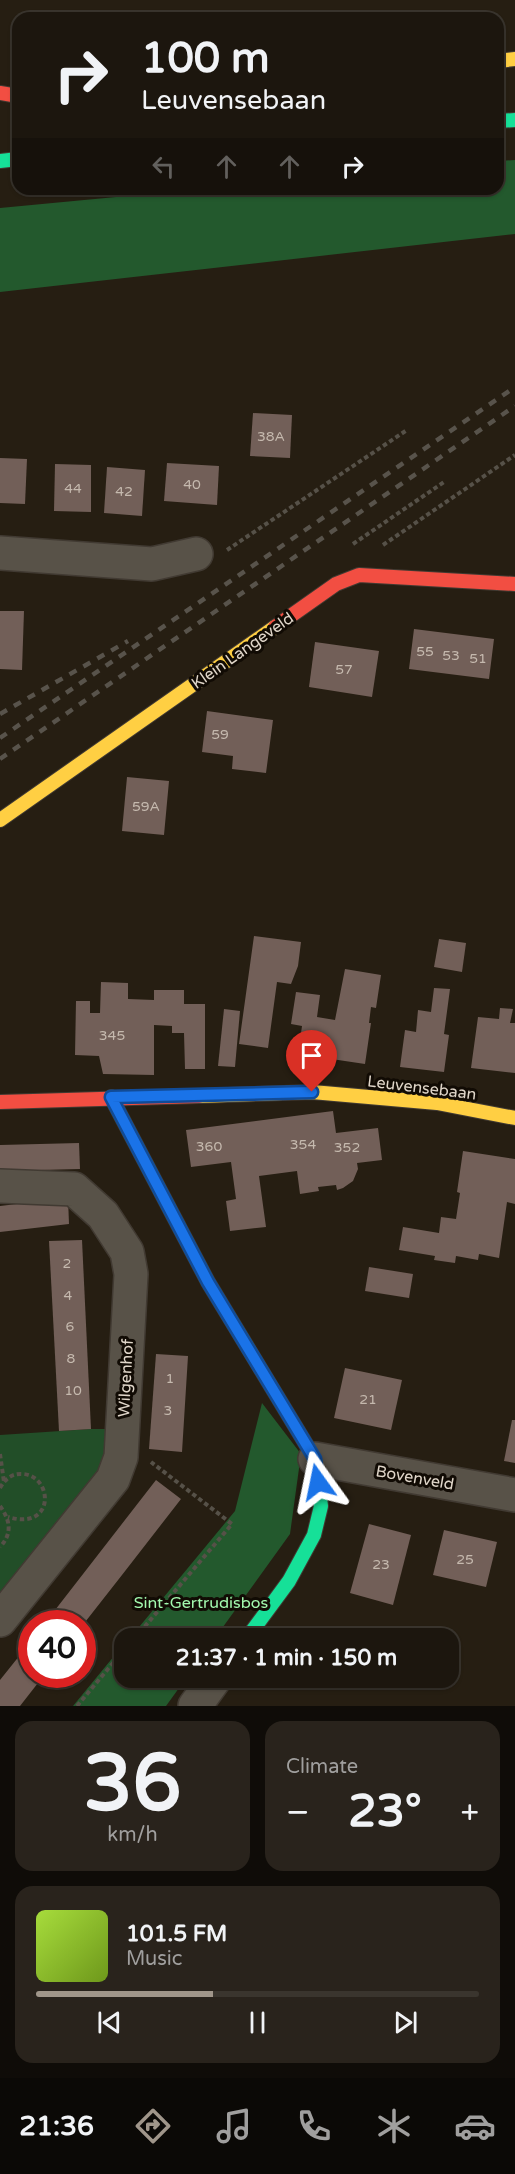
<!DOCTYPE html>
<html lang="en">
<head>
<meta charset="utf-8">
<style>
  :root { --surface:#1c160e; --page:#29231c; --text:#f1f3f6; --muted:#a09f9e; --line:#3a352e; --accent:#a0968a }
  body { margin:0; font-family:"Varela Round",sans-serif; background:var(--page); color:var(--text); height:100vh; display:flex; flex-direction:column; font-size:22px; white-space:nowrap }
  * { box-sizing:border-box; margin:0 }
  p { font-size:20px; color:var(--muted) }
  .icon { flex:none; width:33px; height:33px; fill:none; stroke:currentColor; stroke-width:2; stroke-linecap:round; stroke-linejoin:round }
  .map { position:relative; height:1706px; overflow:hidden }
  .side { display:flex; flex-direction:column; gap:15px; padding:15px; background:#0f0c08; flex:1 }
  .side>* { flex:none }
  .hud { position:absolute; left:12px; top:12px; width:492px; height:183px; border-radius:18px; box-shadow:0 2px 4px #0004,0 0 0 2px var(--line); background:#1c160e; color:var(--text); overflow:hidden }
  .speed { position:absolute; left:18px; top:1610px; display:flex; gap:12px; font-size:30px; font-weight:700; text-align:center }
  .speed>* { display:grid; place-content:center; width:78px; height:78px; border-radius:50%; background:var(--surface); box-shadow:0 2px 4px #0004,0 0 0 2px var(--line); line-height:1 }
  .speed .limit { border:9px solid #d22; background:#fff; color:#111 }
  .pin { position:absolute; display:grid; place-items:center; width:51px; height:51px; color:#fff; margin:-62px -26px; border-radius:50% 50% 50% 0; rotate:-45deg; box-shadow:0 0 6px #0007 }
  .pin .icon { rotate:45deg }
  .me { position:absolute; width:66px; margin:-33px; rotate:348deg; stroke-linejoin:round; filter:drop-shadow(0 0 4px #0008) }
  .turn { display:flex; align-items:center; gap:21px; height:126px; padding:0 30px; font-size:27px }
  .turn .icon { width:78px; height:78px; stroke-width:2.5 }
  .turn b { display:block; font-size:42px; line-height:51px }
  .lanes { display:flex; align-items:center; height:57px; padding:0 30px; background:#0003; justify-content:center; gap:30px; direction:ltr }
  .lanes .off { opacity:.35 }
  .big { font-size:45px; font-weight:700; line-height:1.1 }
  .side .widget { flex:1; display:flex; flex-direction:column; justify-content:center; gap:9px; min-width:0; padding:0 21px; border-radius:18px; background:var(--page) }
  .side .dial { align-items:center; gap:0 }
  .dial b { font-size:78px; line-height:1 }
  .song { display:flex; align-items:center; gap:18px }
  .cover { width:72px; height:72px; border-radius:9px; background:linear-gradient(135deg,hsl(80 70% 55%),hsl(80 70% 35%)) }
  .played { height:6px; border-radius:3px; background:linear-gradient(90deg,var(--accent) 40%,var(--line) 40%) }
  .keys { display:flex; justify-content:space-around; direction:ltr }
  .heat { display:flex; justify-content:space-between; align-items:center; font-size:33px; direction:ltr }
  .side .tiles { flex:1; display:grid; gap:15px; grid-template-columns:1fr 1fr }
  .widget:last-child { grid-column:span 2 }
  .trip { position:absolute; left:114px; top:1628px; width:345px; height:60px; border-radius:18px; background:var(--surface); box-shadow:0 2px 4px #0004,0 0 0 2px var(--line); font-weight:700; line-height:60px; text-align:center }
  .tabs { display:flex; height:96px; justify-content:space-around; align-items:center; background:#0b0906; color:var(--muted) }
  .tabs .icon { width:42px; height:42px }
  .tabs .selected { color:var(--accent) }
  .tabs b { font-size:27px; color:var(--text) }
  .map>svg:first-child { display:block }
  .green { fill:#224e28 }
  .forest { fill:#23592d }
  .building { fill:#725f58 }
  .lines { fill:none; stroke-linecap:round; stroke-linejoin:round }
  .street-casing { stroke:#413a32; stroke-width:36 }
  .fast-casing { stroke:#413a32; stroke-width:16 }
  .slow-casing { stroke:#413a32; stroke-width:16 }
  .jam-casing { stroke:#413a32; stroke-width:16 }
  .path { stroke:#565148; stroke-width:4; stroke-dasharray:4.5 3; stroke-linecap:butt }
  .street { stroke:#585248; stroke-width:33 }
  .fast { stroke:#16e098; stroke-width:14 }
  .slow { stroke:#ffcf43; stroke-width:14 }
  .jam { stroke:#f24e42; stroke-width:14 }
  .rail { stroke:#58534b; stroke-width:4.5; stroke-dasharray:8 8; stroke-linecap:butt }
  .route-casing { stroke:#114b97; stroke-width:15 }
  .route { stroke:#1a73e8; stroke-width:10 }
  .labels { text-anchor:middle; stroke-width:6; stroke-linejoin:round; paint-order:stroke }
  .number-label { font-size:14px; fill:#c5b9ae }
  .street-label { font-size:16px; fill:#e1d7ca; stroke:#110b04 }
  .park-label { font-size:16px; fill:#a3faaf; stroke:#110b04 }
</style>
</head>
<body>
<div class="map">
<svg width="515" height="1706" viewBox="0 0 515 1706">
  <rect width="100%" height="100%" fill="#261e12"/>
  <path class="green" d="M91,1429H122L121,1457L0,1604V1435Z"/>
  <g class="forest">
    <path d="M515,160V234L0,292V208L200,189H498V161Z"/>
    <path d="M262,1403L301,1454L290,1534L215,1638H130L235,1511Z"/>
    <path d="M124,1644V1677H187L166,1706H73Z"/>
  </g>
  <g class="building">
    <path d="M253,413L292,415L290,458L250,456Z"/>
    <path d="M0,458L27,459L25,504L0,503Z"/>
    <path d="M167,463L219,466L217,505L164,501Z"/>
    <path d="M55,464L91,465V512L54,511Z"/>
    <path d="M107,467L145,470L142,516L104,513Z"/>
    <path d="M0,611H24L22,670L0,669Z"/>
    <path d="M414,629L494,639L489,679L409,669Z"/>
    <path d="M315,642L379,651L372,697L309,687Z"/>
    <path d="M207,711L273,720L266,773L232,769L233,756L202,752Z"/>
    <path d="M127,777L169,781L164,835L122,831Z"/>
    <path d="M254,936L301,942L298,966L291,984L277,982L268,1048L239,1044Z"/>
    <path d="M439,939L466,943L462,972L434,967Z"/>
    <path d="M345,969L381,975L376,1008L371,1007L369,1023H371L365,1064L298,1054L302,1026L291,1024L296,992L320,995L317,1017L335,1020Z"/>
    <path d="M101,982L128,983V999L154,1000V990H184V1004H205V1069H185L184,1033H172V1026L154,1025V1075L103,1074L99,1056L75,1055L76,1001H90V1013H100Z"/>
    <path d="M434,988L450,989L444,1034L449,1035L444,1072L400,1067L405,1030L416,1032L418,1010L431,1012Z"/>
    <path d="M500,1008L513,1009L510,1023H515V1073L471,1068L478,1017L499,1019Z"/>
    <path d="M224,1009L240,1011L235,1067L218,1066Z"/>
    <path d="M333,1111L336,1133L378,1128L382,1160L357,1163L358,1169L353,1181L343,1188L337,1190L336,1185L318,1187L319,1191L300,1194L297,1171L259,1176L266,1227L230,1231L226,1201L236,1199L231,1162L191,1167L186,1130Z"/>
    <path d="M79,1143L80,1169L0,1171V1145Z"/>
    <path d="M463,1151L515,1159V1204L507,1202L499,1258L479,1254L478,1260L456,1256L455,1263L434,1260L435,1256L399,1250L403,1227L439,1233L441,1217L456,1219L460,1193L457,1192Z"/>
    <path d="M68,1198L69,1224L0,1232V1206Z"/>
    <path d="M82,1240L91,1429L59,1431L49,1241Z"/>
    <path d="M369,1267L413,1274L409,1298L365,1291Z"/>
    <path d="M156,1354L188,1356L182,1452L149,1449Z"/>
    <path d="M345,1368L402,1380L391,1430L334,1418Z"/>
    <path d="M512,1420H515V1463L504,1461Z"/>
    <path d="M156,1480L181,1499L122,1575L82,1626V1623H45Z"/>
    <path d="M369,1524L411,1535L393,1605L350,1593Z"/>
    <path d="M444,1530L497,1542L486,1587L433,1575Z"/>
    <path d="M32,1640V1674H45L20,1706H0V1680Z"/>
  </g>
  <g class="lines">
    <g class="street-casing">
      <g id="street">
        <path d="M0,553L152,564L196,554"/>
        <path d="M0,1186L74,1189L103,1215L127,1252L131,1274L121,1457L113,1479L0,1620"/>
        <path d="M315,1459L515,1495"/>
        <path d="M195,1706L216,1677"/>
      </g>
    </g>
    <g class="fast-casing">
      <g id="fast">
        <path d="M498,121L515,120"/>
        <path d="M0,161L18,159"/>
        <path d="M111,1097L208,1282L315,1459L321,1506L314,1535L289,1581L247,1638"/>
      </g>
    </g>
    <g class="slow-casing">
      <g id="slow">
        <path d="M498,61L515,59"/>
        <path d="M0,820L275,627"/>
        <path d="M199,1096L312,1092L437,1103L515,1118"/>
      </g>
    </g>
    <g class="jam-casing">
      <g id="jam">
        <path d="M0,93L18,96"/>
        <path d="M275,627L336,584L359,575L515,584"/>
        <path d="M0,1102L199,1096"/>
      </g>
    </g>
    <g class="path">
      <path d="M353,544L444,482"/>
      <path d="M383,545L515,455"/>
      <path d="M227,550L407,430"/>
      <path d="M0,1454L4,1482"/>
      <path d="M0,1488C5,1479 12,1473 23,1474C53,1476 56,1531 8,1517"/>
      <path d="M0,1506C10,1520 13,1533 0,1547"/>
      <path d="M135,1638L232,1524L151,1462"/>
      <path d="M77,1706L124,1650"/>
    </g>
    <use href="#street" class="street"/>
    <use href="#fast" class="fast"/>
    <use href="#slow" class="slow"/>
    <use href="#jam" class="jam"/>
    <g class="rail">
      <path d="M0,714L128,641"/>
      <path d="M0,738L515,387"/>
      <path d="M0,759L515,406"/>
    </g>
  </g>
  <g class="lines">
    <g class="route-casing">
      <path id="route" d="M312,1092L111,1097L208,1282L315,1459L318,1482"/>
    </g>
    <use href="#route" class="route"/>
  </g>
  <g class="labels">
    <g class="number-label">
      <text x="271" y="441">38A</text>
      <text x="192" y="489">40</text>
      <text x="73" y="493">44</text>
      <text x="124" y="496">42</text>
      <text x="425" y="656">55</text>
      <text x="451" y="660">53</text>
      <text x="478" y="663">51</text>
      <text x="344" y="674">57</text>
      <text x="220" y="739">59</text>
      <text x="146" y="811">59A</text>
      <text x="112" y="1040">345</text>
      <text x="303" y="1149">354</text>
      <text x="209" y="1151">360</text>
      <text x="347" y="1152">352</text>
      <text x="67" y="1268">2</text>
      <text x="68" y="1300">4</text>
      <text x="70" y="1331">6</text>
      <text x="71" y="1363">8</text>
      <text x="170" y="1383">1</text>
      <text x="73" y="1395">10</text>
      <text x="368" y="1404">21</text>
      <text x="168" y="1415">3</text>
      <text x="465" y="1564">25</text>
      <text x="381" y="1569">23</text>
    </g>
    <g class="street-label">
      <text transform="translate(242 650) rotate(-35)" y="6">Klein Langeveld</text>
      <text transform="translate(422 1087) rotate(7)" y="6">Leuvensebaan</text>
      <text transform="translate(125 1378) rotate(-87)" y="6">Wilgenhof</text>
      <text transform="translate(415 1477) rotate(10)" y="6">Bovenveld</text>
    </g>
    <g class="park-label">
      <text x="201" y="1608">Sint-Gertrudisbos</text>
    </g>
  </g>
</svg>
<div class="speed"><div class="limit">40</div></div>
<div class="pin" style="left:312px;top:1092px;background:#d93025"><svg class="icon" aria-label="arrive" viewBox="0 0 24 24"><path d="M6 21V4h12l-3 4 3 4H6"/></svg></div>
<svg class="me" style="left:318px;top:1482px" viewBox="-20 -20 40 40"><path d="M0-17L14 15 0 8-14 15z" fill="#1a73e8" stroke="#fff" stroke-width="4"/></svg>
<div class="trip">21:37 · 1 min · 150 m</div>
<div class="hud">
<div class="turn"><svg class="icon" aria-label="right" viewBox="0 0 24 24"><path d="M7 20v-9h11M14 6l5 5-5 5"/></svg><div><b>100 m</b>Leuvensebaan</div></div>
<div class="lanes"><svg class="icon off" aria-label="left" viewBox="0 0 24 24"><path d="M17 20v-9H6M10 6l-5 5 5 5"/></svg><svg class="icon off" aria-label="ahead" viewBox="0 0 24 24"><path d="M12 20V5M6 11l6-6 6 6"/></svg><svg class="icon off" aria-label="ahead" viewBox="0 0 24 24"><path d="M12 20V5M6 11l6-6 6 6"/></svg><svg class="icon" aria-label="right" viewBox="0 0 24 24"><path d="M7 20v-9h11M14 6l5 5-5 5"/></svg></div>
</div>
</div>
<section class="side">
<div class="tiles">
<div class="widget dial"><b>36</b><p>km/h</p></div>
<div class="widget"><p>Climate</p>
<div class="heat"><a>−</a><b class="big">23°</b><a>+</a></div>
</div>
<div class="widget">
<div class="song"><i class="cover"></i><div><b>101.5 FM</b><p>Music</p></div></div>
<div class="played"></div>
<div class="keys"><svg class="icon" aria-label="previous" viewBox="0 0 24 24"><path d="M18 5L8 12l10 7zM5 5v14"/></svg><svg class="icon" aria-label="pause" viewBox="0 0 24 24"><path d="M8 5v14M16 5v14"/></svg><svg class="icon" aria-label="next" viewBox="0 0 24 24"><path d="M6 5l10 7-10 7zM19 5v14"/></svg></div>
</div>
</div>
</section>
<nav class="tabs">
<b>21:36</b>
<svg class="icon selected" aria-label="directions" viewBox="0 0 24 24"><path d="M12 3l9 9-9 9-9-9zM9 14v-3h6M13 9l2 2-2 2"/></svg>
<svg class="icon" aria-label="music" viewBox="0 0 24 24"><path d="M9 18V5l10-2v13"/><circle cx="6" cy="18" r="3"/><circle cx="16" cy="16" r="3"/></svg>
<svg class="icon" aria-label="phone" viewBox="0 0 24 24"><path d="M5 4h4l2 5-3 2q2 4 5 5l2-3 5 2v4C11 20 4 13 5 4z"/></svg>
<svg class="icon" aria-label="climate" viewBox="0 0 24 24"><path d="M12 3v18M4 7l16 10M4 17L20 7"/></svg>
<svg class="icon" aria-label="car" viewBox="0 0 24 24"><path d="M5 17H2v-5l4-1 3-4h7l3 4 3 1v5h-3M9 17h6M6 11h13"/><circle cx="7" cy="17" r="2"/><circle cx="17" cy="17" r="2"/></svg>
</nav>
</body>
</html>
